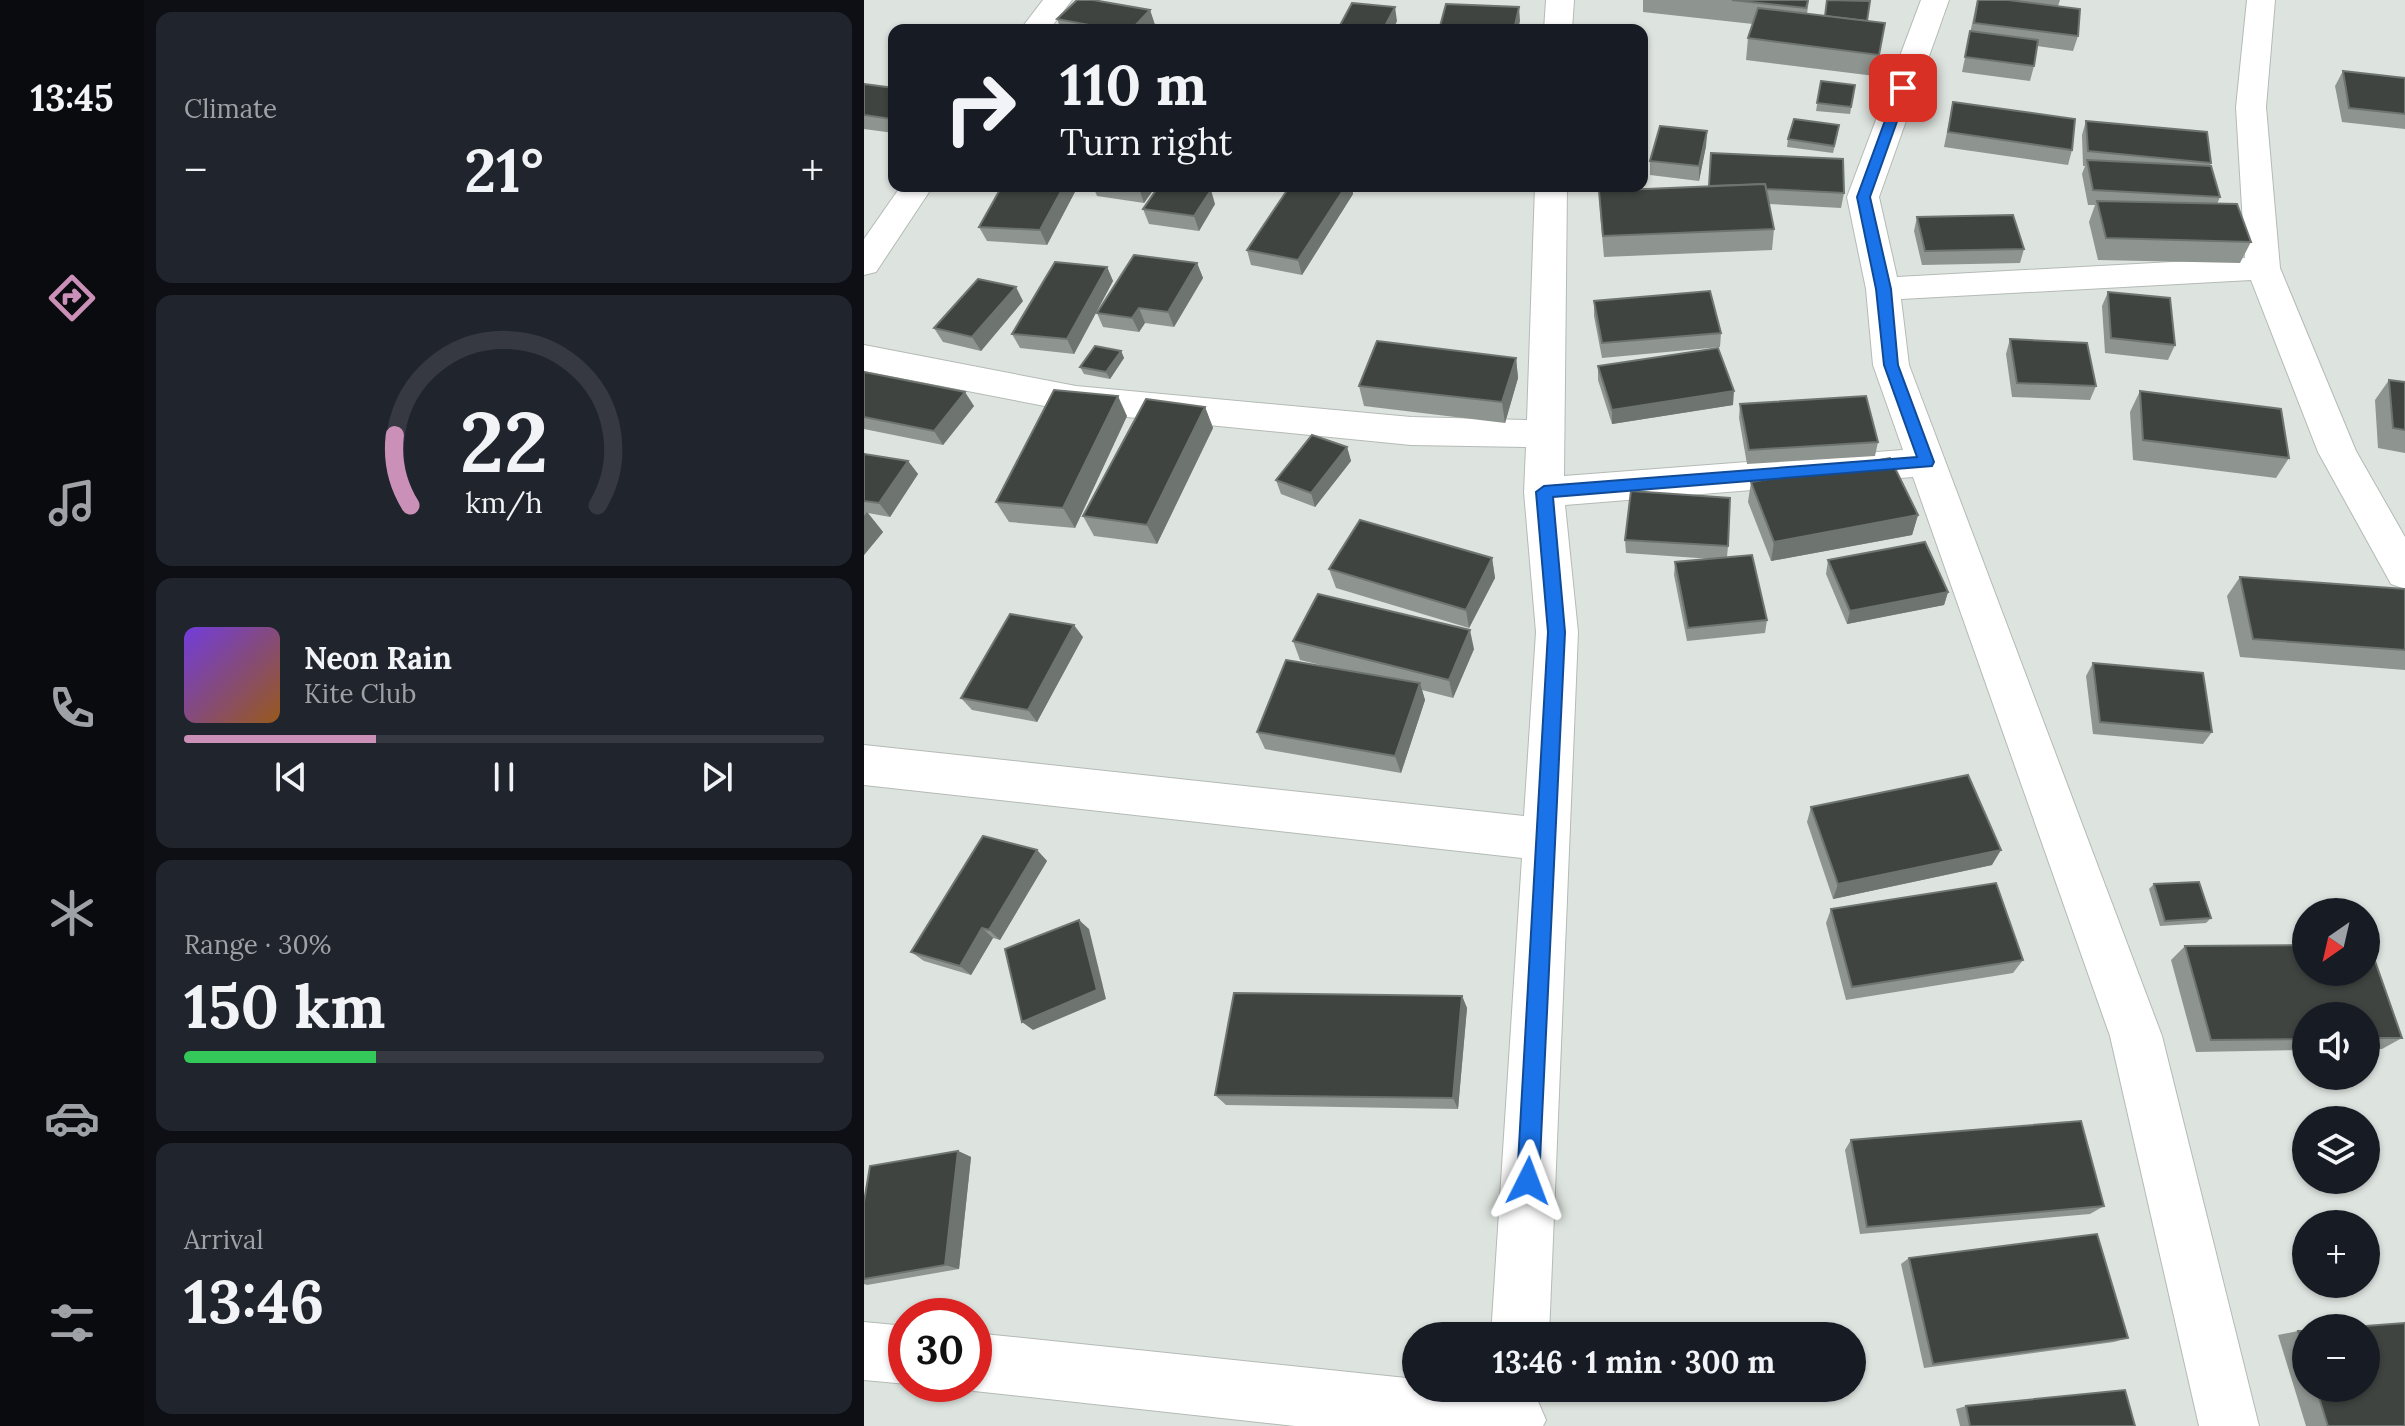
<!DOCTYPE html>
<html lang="en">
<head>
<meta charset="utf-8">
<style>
  :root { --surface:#171b24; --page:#20242c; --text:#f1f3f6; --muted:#9ea1a6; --line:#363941; --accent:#cb90b7 }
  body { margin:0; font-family:Lora,serif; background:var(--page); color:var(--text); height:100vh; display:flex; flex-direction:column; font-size:30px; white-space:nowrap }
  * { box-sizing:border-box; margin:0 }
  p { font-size:26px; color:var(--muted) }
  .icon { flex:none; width:44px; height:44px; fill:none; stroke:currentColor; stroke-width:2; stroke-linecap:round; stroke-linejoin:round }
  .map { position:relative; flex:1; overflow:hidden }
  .side { display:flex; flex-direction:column; gap:12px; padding:12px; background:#0d0f14; width:720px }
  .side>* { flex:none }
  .hud { position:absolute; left:24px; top:24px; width:760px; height:168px; border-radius:16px; box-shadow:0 2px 6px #0004; background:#171b24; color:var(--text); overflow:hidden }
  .needle { width:52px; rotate:214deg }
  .tools { position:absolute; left:1428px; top:898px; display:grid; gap:16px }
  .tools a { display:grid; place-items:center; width:88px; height:88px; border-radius:50%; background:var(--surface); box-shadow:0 2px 6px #0004; font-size:40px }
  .speed { position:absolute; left:24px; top:1298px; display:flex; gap:16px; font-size:40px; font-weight:700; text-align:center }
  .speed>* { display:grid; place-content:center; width:104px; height:104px; border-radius:50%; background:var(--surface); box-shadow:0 2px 6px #0004; line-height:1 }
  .speed .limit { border:12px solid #d22; background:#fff; color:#111 }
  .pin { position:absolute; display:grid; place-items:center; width:68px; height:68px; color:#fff; margin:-34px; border-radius:16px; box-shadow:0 4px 12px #0006 }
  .me { position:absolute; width:88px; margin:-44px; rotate:3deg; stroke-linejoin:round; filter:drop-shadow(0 0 6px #0008) }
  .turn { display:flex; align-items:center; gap:28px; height:168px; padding:0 40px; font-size:36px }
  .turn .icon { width:104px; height:104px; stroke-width:2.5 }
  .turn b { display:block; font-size:56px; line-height:68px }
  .big { font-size:60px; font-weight:700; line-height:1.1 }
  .side .card { flex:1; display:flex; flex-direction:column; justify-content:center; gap:12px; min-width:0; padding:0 28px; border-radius:16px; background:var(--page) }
  .side .dial { align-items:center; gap:0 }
  .dial svg { height:208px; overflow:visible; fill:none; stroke:var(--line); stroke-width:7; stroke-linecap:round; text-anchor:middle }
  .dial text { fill:var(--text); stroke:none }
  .song { display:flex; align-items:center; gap:24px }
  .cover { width:96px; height:96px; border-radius:12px; background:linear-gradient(135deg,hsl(260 70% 55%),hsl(30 70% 35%)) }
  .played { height:8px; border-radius:4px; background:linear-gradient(90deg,var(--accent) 30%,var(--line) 30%) }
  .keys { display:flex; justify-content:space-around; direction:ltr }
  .heat { display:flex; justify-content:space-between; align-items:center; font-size:44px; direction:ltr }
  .charge { height:12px; border-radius:6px; background:linear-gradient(90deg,#34c759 30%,var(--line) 0) }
  .trip { position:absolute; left:538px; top:1322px; width:464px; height:80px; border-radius:40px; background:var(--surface); box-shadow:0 2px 6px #0004; font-weight:700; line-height:80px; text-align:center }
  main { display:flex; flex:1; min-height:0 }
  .tabs { display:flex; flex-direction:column; width:144px; justify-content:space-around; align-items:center; background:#090b0e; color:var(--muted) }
  .tabs .icon { width:56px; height:56px }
  .tabs .on { color:var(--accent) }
  .tabs b { font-size:36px; color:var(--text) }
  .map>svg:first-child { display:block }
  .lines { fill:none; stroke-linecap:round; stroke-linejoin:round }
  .minor-casing { stroke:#b4bab5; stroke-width:2 }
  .minor { fill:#fff; fill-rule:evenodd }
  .wall { fill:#8e948f }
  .shaded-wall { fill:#6e746f }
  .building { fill:#3f4440; stroke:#6e746f; stroke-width:2 }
  .route { fill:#1a73e8; stroke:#114b97; stroke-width:2 }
</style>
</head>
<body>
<main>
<nav class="tabs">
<b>13:45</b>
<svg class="icon on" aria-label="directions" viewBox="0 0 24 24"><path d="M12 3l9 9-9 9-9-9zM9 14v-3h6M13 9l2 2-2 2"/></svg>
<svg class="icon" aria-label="music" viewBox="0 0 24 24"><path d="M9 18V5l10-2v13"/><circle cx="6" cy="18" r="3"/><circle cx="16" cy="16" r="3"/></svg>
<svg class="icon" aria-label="phone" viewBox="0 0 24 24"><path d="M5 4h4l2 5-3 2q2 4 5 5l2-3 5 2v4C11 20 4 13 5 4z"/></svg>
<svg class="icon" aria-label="climate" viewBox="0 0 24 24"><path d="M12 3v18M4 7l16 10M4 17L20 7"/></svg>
<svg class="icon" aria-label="car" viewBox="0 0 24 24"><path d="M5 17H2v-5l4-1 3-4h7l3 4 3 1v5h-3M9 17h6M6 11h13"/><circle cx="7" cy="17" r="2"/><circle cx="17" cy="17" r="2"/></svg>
<svg class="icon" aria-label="filters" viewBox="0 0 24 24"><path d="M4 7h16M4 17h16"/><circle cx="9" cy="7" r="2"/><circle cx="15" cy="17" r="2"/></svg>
</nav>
<section class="side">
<div class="card"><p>Climate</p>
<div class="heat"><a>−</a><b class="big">21°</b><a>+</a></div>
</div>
<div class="card dial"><svg viewBox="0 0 100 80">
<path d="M14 69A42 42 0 1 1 86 69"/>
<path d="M14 69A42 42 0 0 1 8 42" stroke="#cb90b7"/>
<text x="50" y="56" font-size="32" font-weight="700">22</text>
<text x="50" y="72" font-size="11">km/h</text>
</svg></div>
<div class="card">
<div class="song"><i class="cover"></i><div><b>Neon Rain</b><p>Kite Club</p></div></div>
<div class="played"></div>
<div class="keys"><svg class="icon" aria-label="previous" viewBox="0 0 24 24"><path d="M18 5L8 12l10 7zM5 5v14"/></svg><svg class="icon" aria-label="pause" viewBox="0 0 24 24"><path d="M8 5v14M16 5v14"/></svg><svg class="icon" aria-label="next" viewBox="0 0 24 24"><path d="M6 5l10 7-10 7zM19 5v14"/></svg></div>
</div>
<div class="card"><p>Range · 30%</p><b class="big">150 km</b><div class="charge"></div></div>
<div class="card"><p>Arrival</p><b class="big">13:46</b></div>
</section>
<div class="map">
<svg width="1541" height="1426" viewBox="0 0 1541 1426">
  <rect width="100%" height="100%" fill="#dde3de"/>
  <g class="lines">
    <g class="minor-casing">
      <g id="minor">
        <path d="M179,0H208L185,30H156Z"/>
        <path d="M682,0H710L708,30H680Z"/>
        <path d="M1057,0H1085L1015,197L1033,277L1381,258L1372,107L1383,0H1411L1402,107L1416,268L1492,451L1541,537V589L1527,584L1454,452L1387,280L1037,299L1045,365L1298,1036L1395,1426H1335L1246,1036L1049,477L701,505L714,632L685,1336H627L658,858L0,785V745L660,816L672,632L660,492L662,447L547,445L212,412L0,371V345L212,386L547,417L663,420L671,186H703L700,476L1039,450L1009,365L1002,289L983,197Z"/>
        <path d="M37,186H69L12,272L0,275V239Z"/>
        <path d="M0,1322L42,1326L43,1384L0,1380Z"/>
        <path d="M110,1333L552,1379V1388H633L652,1390L673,1399L682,1420L679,1426H431L110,1391L92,1384H110Z"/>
      </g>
    </g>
    <use href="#minor" class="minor"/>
  </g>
  <g class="wall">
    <path d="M779,0H945L943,14L1021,23L1011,76L882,60L884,38L889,24L779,12Z"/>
    <path d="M1113,0H1196L1194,6L1214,36L1209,51L1173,46L1170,66L1166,81L1098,72Z"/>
    <path d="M286,10L291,25L286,30H197L193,19Z"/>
    <path d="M1479,71L1541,78V129L1478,122L1471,86Z"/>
    <path d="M957,81L991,85L986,114L952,111Z"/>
    <path d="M0,84L30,88V133L0,129Z"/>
    <path d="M1089,102L1208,150L1204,165L1080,147Z"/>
    <path d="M1222,121L1347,163L1346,166L1356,197L1353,204L1387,242L1376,263L1234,260L1225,222L1231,205H1224L1218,174L1221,166H1219L1218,135Z"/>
    <path d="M843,131L842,146L835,181L786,175V161Z"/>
    <path d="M974,133L969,153L923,147L924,139Z"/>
    <path d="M229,186H292L280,203L233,196Z"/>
    <path d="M426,186H488L489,194L438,275L387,265L383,250Z"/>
    <path d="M715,186H752L750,190L845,186L980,193L977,208L905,204L910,229L908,250L740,257L736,213L735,191H739L715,187Z"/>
    <path d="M213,188L183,245L123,241L115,227Z"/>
    <path d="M351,204L335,231L285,224L279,209Z"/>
    <path d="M1053,217L1160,249L1156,263L1058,265L1050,231Z"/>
    <path d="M333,263L339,278L310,327L281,323L275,332L239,327L233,313Z"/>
    <path d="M243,267L249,281L210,354L156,348L148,334Z"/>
    <path d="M1244,292L1311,345L1304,360L1241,353L1238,306Z"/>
    <path d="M159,301L117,351L79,342L70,328Z"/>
    <path d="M730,301L857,333L856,347L738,358L730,316Z"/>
    <path d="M1146,339L1232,386L1226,400L1148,397L1142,354Z"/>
    <path d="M257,351L260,358L246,379L220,374L216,367Z"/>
    <path d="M652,358L654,378L641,423L500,406L495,386Z"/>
    <path d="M734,366L869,405L748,424L734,380Z"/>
    <path d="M0,372L110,406L79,445L0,429Z"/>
    <path d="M1525,380L1541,382V453L1514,448L1511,400Z"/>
    <path d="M1276,391L1425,458L1412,478L1269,460L1266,412Z"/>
    <path d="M876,404L1014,442L1011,456L883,464L875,418Z"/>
    <path d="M341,407L349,428L293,544L230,536L219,516Z"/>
    <path d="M263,416L211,528L145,522L132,502Z"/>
    <path d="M483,447L487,461L451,507L417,494L412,480Z"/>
    <path d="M0,454L44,461L54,474L26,517L4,513L19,532L0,555Z"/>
    <path d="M887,482L1054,515L1048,535L907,561L884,502Z"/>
    <path d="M761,540L864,546L863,557L903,620L901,633L823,641L810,575L811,562L848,559L762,553Z"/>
    <path d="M628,558L631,578L605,628L472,588L465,569Z"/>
    <path d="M964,560L1084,592L1080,605L983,624L962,574Z"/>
    <path d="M1376,577L1541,589V670L1376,657L1363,596Z"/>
    <path d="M219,637L173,722L108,710L97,698Z"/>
    <path d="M429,641L610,649L589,698L558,690L561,700L537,773L401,749L393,732L473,669L436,660Z"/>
    <path d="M1229,663L1348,732L1339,744L1229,734L1222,676Z"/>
    <path d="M947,807L1128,865L969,899L943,822Z"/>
    <path d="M173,850L183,861L136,940L129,938L107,975L60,961L47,952Z"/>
    <path d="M1290,884L1347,918L1342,923L1296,926L1285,889Z"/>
    <path d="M967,909L1159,960L1149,973L982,1000L962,923Z"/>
    <path d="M1502,944H1505L1538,1038L1518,1049H1502V1016H1442V1050L1332,1052L1307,960L1321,946L1442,945V972H1502Z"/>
    <path d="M598,996L603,1008L594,1109L362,1105L351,1095Z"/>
    <path d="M987,1140L1240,1206L1226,1214L996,1234L981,1150Z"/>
    <path d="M94,1151L107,1157L95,1269L3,1285L0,1284V1202Z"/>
    <path d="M1045,1258L1264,1338L1250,1342L1060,1368L1037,1264Z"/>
    <path d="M1434,1331H1442V1388H1502L1541,1426H1442L1414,1335Z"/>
    <path d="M1102,1406L1271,1426H1096L1092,1409Z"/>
  </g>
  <g class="shaded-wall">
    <path d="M531,7L533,21L529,30H519Z"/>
    <path d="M655,7L656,21L654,30H650Z"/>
    <path d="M286,10L291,25L286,30H267Z"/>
    <path d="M843,131L842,146L835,181V166Z"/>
    <path d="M200,186H212L213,188L183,245L176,230Z"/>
    <path d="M276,186H292L280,203L275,188Z"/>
    <path d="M482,186H488L489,194L438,275L434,260Z"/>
    <path d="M347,190L351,204L335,231L330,216Z"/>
    <path d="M333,263L339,278L310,327L304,312Z"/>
    <path d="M243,267L249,281L210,354L203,339Z"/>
    <path d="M152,287L159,301L117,351L108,337Z"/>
    <path d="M275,308L281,323L275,332L268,318Z"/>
    <path d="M257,351L260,358L246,379L242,372Z"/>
    <path d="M652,358L654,378L641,423L638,402Z"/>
    <path d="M870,391L869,405L748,424V410Z"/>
    <path d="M101,392L110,406L79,445L70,431Z"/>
    <path d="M254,396L263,416L211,528L199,508Z"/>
    <path d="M341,407L349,428L293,544L283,525Z"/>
    <path d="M483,447L487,461L451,507L447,493Z"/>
    <path d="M44,461L54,474L26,517L15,503Z"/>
    <path d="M3,512L19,532L0,555V516Z"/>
    <path d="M1054,515L1048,535L907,561L910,542Z"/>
    <path d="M628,558L631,578L605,628L602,610Z"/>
    <path d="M1084,592L1080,605L983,624L986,611Z"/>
    <path d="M210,625L219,637L173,722L164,710Z"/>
    <path d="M606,630L610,649L589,698L585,680Z"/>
    <path d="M556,683L561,700L537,773L531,756Z"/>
    <path d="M173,850L183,861L136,940L125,930Z"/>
    <path d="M1137,850L1128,865L969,899L974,884Z"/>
    <path d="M215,920L225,929L242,999L169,1030L158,1022Z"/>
    <path d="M118,928L129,938L107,975L96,966Z"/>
    <path d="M598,996L603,1008L594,1109L589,1098Z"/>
    <path d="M94,1151L107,1157L95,1269L81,1265Z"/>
  </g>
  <g class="building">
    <path d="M213,0H229L286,10L267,30H252L193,19Z"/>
    <path d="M868,0H944L942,8Z"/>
    <path d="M963,0L1006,1L1003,21L961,16Z"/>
    <path d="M1114,0H1144L1216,9L1214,36L1110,23Z"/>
    <path d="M488,3L531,7L519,30L474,29Z"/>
    <path d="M582,4L655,7L650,30H575Z"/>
    <path d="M894,8L1021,23L1015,55L884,38Z"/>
    <path d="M1106,31L1174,40L1170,66L1101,57Z"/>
    <path d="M1479,71L1541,78V114L1485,108Z"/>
    <path d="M957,81L991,85L987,107L953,103Z"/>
    <path d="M0,84L30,88V117L28,119L0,115Z"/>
    <path d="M1089,102L1211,119L1208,150L1084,132Z"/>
    <path d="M930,119L975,125L970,146L924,139Z"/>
    <path d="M1222,121L1343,132L1347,163L1224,151Z"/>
    <path d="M796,126L843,131L835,166L786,161Z"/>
    <path d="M847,153L979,159L980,193L902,189L901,184L845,186Z"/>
    <path d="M1223,160L1347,166L1356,197L1229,190Z"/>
    <path d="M901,184L910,229L739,236L735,191Z"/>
    <path d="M138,186H200L176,230L115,227Z"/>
    <path d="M295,186H318L347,190L330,216L279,209Z"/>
    <path d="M426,186H482L434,260L383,250Z"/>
    <path d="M1233,201L1373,204L1387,242L1242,238Z"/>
    <path d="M1149,215L1160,249L1061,251L1053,217Z"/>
    <path d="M270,255L333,263L304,312L275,308L268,318L233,313Z"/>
    <path d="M191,262L243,267L203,339L148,334Z"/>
    <path d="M114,279L152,287L108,337L70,328Z"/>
    <path d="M846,291L857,333L738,343L730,301Z"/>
    <path d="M1244,292L1306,298L1311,345L1247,338Z"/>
    <path d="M1146,339L1223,343L1232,386L1153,383Z"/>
    <path d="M513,341L652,358L638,402L495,386Z"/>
    <path d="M231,346L257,351L242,372L216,367Z"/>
    <path d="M854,348L870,391L748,410L734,366Z"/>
    <path d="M0,372L101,392L70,431L0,417Z"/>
    <path d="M1525,380L1541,382V430L1529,428Z"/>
    <path d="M190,390L254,396L199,508L132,502Z"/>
    <path d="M1276,391L1417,409L1425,458L1279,440Z"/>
    <path d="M1002,396L1014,442L885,450L876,404Z"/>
    <path d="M282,399L341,407L283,525L219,516Z"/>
    <path d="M448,435L483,447L447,493L412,480Z"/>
    <path d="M0,454L44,461L15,503L0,501Z"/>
    <path d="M1026,458L1054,515L910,542L887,482Z"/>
    <path d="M767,491L866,498L864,546L761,540Z"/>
    <path d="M496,520L628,558L602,610L465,569Z"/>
    <path d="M1061,542L1084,592L986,611L964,560Z"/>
    <path d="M888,555L903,620L824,628L811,562Z"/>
    <path d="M1376,577L1541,589V650L1389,639Z"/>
    <path d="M454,594L606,630L585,680L429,641Z"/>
    <path d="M146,614L210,625L164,710L97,698Z"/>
    <path d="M422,660L556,683L531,756L393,732Z"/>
    <path d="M1229,663L1339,673L1348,732L1236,722Z"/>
    <path d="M1104,775L1137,850L974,884L947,807Z"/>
    <path d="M119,836L173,850L125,930L118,928L96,966L47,952Z"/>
    <path d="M1335,882L1347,918L1301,921L1290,884Z"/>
    <path d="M1132,883L1159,960L988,987L967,909Z"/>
    <path d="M215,920L233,990L158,1022L141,949Z"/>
    <path d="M1502,944H1505L1538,1038H1502V1016H1442V1039L1347,1040L1321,946L1442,945V972H1502Z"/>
    <path d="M370,993L598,996L589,1098L351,1095Z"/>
    <path d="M1217,1121L1240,1206L1003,1227L987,1140Z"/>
    <path d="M94,1151L81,1265L0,1279V1202L6,1166Z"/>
    <path d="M1233,1234L1264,1338L1069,1364L1045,1258Z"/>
    <path d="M1541,1323V1426H1464L1452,1388H1502V1328H1475Z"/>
    <path d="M1434,1331H1442V1356Z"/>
    <path d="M1261,1390L1271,1426H1106L1102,1406Z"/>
  </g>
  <path class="route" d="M1039,84L1045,88L1006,197L1027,289L1034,365L1070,462L1068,466L689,497L701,632L675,1181L672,1189L664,1192L656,1189L653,1181L684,632L672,492L680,486L1053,457L1020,365L1012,289L993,197L1033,88Z"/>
</svg>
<div class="tools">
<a><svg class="needle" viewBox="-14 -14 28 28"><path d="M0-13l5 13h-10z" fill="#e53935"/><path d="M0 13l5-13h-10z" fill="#9ea1a6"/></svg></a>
<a><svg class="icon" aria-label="sound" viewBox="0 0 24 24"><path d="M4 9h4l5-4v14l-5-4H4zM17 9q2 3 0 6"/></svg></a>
<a><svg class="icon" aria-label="layers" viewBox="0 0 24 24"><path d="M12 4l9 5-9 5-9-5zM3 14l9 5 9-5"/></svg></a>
<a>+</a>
<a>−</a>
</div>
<div class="speed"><div class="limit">30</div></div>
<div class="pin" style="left:1039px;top:88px;background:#d93025"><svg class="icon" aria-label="arrive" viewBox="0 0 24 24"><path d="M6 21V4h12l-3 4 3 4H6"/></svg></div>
<svg class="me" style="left:664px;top:1181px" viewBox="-20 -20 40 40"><path d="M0-17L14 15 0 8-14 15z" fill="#1a73e8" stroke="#fff" stroke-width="4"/></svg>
<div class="trip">13:46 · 1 min · 300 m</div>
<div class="hud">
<div class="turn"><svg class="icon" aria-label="right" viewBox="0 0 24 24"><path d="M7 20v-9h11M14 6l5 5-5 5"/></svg><div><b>110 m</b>Turn right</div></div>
</div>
</div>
</main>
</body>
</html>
